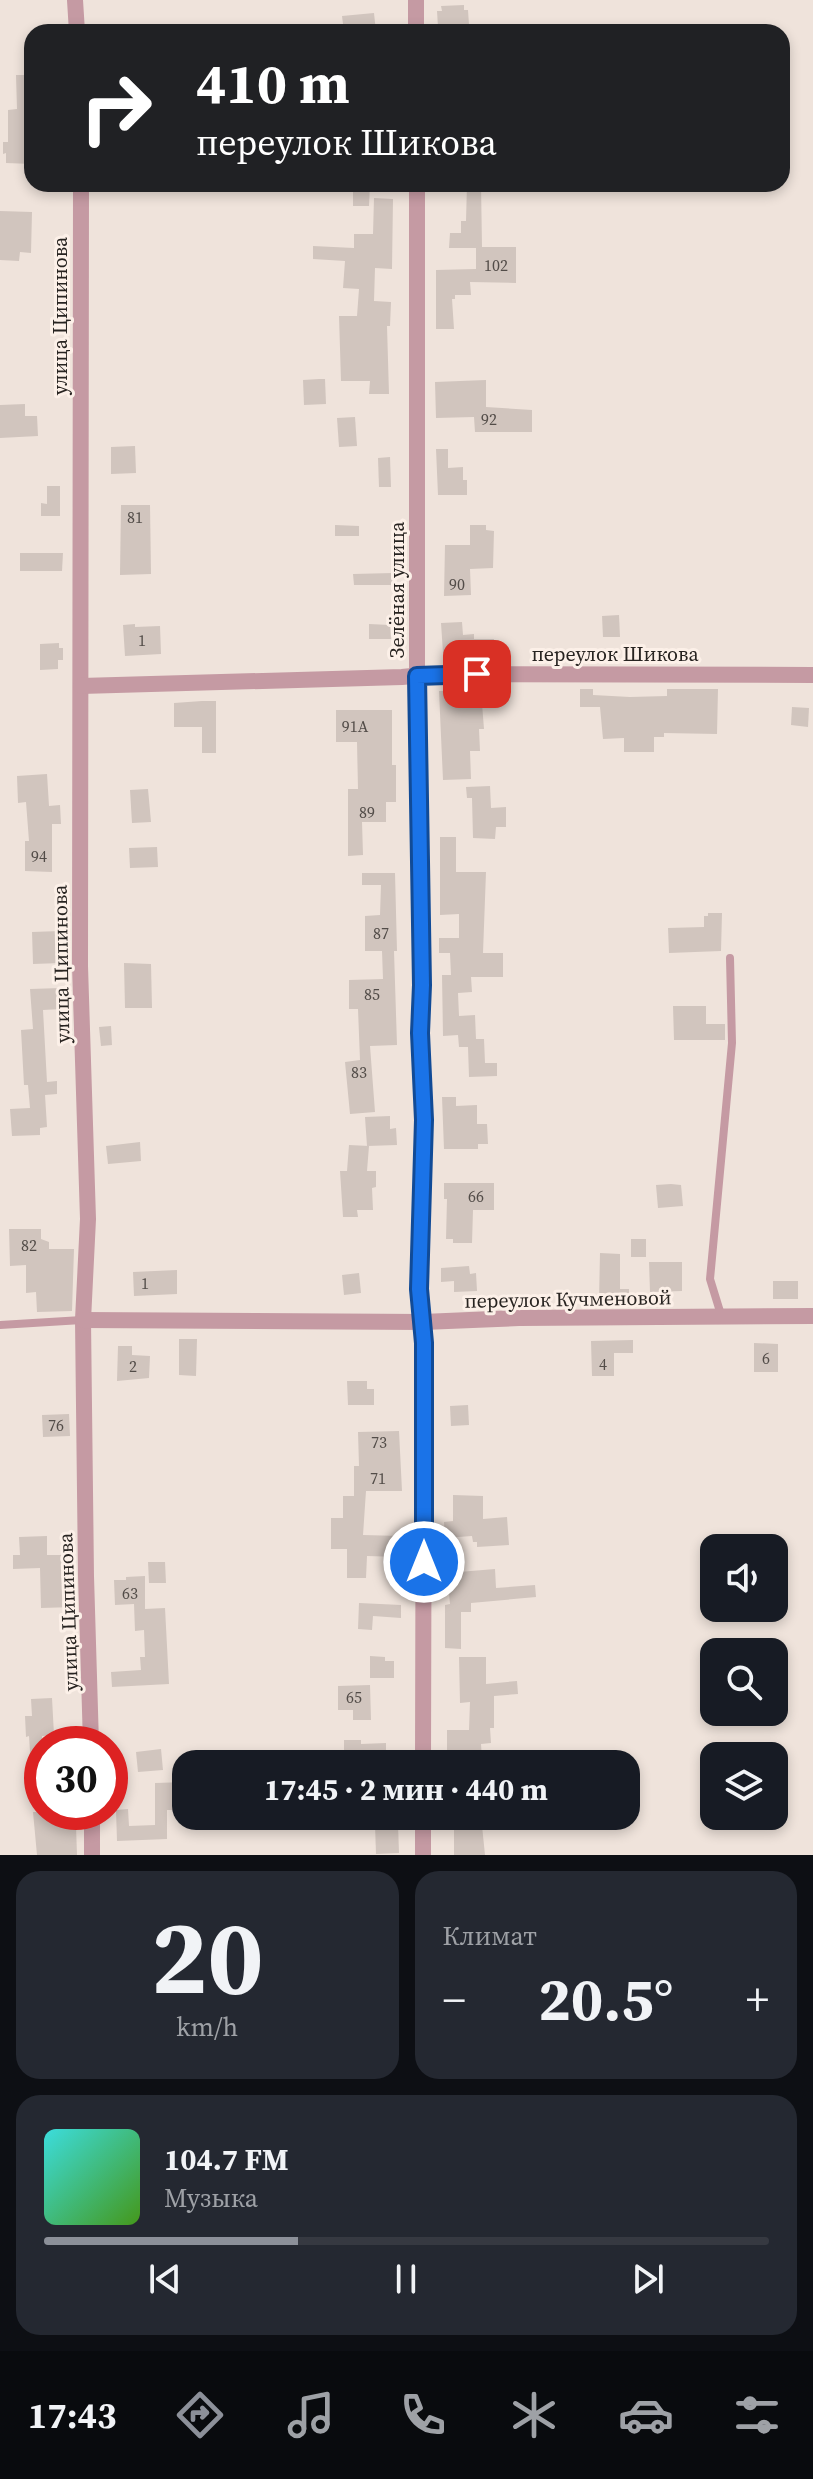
<!DOCTYPE html>
<html lang="ru">
<head>
<meta charset="utf-8">
<style>
  :root { --surface:#171b24; --page:#242831; --text:#f1f3f6; --muted:#9ea1a6; --line:#363941; --accent:#8c9099 }
  body { margin:0; font-family:"Source Serif 4",serif; background:var(--page); color:var(--text); height:100vh; display:flex; flex-direction:column; font-size:30px; white-space:nowrap }
  * { box-sizing:border-box; margin:0 }
  p { font-size:26px; color:var(--muted) }
  .icon { flex:none; width:44px; height:44px; fill:none; stroke:currentColor; stroke-width:2; stroke-linecap:round; stroke-linejoin:round }
  .map { position:relative; height:1855px; overflow:hidden }
  .side { display:flex; flex-direction:column; gap:16px; padding:16px; background:#0d0f14; flex:1 }
  .side>* { flex:none }
  .banner { position:absolute; left:24px; top:24px; width:766px; height:168px; border-radius:24px; box-shadow:0 4px 12px #0003; background:#202124; color:#fff; overflow:hidden }
  .fabs { position:absolute; left:700px; top:1534px; display:grid; gap:16px }
  .fabs a { display:grid; place-items:center; width:88px; height:88px; border-radius:16px; background:var(--surface); box-shadow:0 4px 12px #0003; font-size:40px }
  .speed { position:absolute; left:24px; top:1726px; display:flex; gap:16px; font-size:40px; font-weight:700; text-align:center }
  .speed>* { display:grid; place-content:center; width:104px; height:104px; border-radius:50%; background:var(--surface); box-shadow:0 4px 12px #0003; line-height:1 }
  .speed .limit { border:12px solid #d22; background:#fff; color:#111 }
  .pin { position:absolute; display:grid; place-items:center; width:68px; height:68px; color:#fff; margin:-34px; border-radius:16px; box-shadow:0 4px 12px #0006 }
  .me { position:absolute; width:88px; margin:-44px; rotate:0deg; stroke-linejoin:round; filter:drop-shadow(0 0 6px #0008) }
  .turn { display:flex; align-items:center; gap:28px; height:168px; padding:0 40px; font-size:36px }
  .turn .icon { width:104px; height:104px; stroke-width:2.5 }
  .turn b { display:block; font-size:56px; line-height:68px }
  .big { font-size:60px; font-weight:700; line-height:1.1 }
  .side .card { flex:1; display:flex; flex-direction:column; justify-content:center; gap:12px; min-width:0; padding:0 28px; border-radius:24px; background:var(--page) }
  .side .dial { align-items:center; gap:0 }
  .dial b { font-size:104px; line-height:1 }
  .song { display:flex; align-items:center; gap:24px }
  .cover { width:96px; height:96px; border-radius:12px; background:linear-gradient(135deg,hsl(180 70% 55%),hsl(100 70% 35%)) }
  .played { height:8px; border-radius:4px; background:linear-gradient(90deg,var(--accent) 35%,var(--line) 35%) }
  .keys { display:flex; justify-content:space-around; direction:ltr }
  .heat { display:flex; justify-content:space-between; align-items:center; font-size:44px; direction:ltr }
  .side .tiles { flex:1; display:grid; gap:16px; grid-template-columns:1fr 1fr }
  .card:last-child { grid-column:span 2 }
  .trip { position:absolute; left:172px; top:1750px; width:468px; height:80px; border-radius:24px; background:var(--surface); box-shadow:0 4px 12px #0003; font-weight:700; line-height:80px; text-align:center }
  .dock { display:flex; height:128px; justify-content:space-around; align-items:center; background:#090b0e; color:var(--muted) }
  .dock .icon { width:56px; height:56px }
  .dock .selected { color:var(--accent) }
  .dock b { font-size:36px; color:var(--text) }
  .map>svg:first-child { display:block }
  .building { fill:#d1c5be }
  .lines { fill:none; stroke-linecap:round; stroke-linejoin:round }
  .service { stroke:#c59aa3; stroke-width:8 }
  .minor { stroke:#c59aa3; stroke-width:16 }
  .route-casing { stroke:#114b97; stroke-width:20 }
  .route { stroke:#1a73e8; stroke-width:14 }
  .labels { text-anchor:middle; stroke-width:6; stroke-linejoin:round; paint-order:stroke }
  .number-label { font-size:16px; fill:#524c48 }
  .street-label { font-size:20px; fill:#272320; stroke:#fcf0e8 }
</style>
</head>
<body>
<div class="map">
<svg width="813" height="1855" viewBox="0 0 813 1855">
  <rect width="100%" height="100%" fill="#efe3db"/>
  <g class="building">
    <path d="M464,5V10H468L469,25L438,27L437,11H442L441,6Z"/>
    <path d="M374,13L376,32H344L342,16Z"/>
    <path d="M16,75H32V164L6,163V153L3,154V142H8V110L17,109Z"/>
    <path d="M353,184H370L369,206H353Z"/>
    <path d="M467,184H481L482,247H516V283L470,282L471,295H455V299H452L454,329H436V270L476,269V248H449L450,233H461V221H466Z"/>
    <path d="M374,198L393,199L392,269L375,268L374,301L391,302L390,326H387L389,394H369L370,381H341L339,316H357L359,289L343,288L345,261L313,259V246L354,248V234H373Z"/>
    <path d="M0,211L32,212L31,253L20,252L19,261L0,260Z"/>
    <path d="M319,379H325L326,404L304,405L303,380Z"/>
    <path d="M486,380V407L532,410V432H475L474,417L436,418L435,382Z"/>
    <path d="M25,404V416H37L38,436L0,438V405Z"/>
    <path d="M355,417L357,446L339,447L337,418Z"/>
    <path d="M135,446L136,473L111,474V447Z"/>
    <path d="M436,449H448V468L463,467V480H467V495H438Z"/>
    <path d="M390,457L391,487H379L378,458Z"/>
    <path d="M47,486H60V516H41V503L47,504Z"/>
    <path d="M121,505H150L151,574L120,575Z"/>
    <path d="M335,525L359,526V536H335Z"/>
    <path d="M470,525H486V530L494,531L493,568L470,569L471,595L444,596L445,545H470Z"/>
    <path d="M20,553H63L62,571H20Z"/>
    <path d="M393,573V585H354L353,574Z"/>
    <path d="M619,615L620,637H603L602,616Z"/>
    <path d="M462,622L463,635L474,634V639H494L495,660L483,661V650L443,653L441,623Z"/>
    <path d="M135,624V627L160,626L161,654L125,656L123,625Z"/>
    <path d="M369,624L390,625L391,639H369Z"/>
    <path d="M59,643V648H63V660H58V669L40,670V644Z"/>
    <path d="M580,689H593V695L630,697L667,696V689H718L717,734L664,733V737H654V752H624V738L603,739L600,707H580Z"/>
    <path d="M439,691H481L484,729H479L480,751H470L471,779L443,780Z"/>
    <path d="M202,701H216V753H202V727H174V703Z"/>
    <path d="M792,707L809,708L808,727L791,725Z"/>
    <path d="M336,710H392V765H396V802H386V822H362L363,855L348,856V789H358L357,742H336Z"/>
    <path d="M47,774L49,806L60,805L61,824H52V872L25,871V841H29L26,802L18,803L17,776Z"/>
    <path d="M490,786L491,808L506,807V827H496L495,839L473,838L472,798H467L466,787Z"/>
    <path d="M148,789L151,822L132,823L130,790Z"/>
    <path d="M440,837H456V872H486L483,953H503V977H471L472,992L458,993L459,1016L475,1015L476,1039H484L485,1063H497V1076L469,1077L468,1047H459L458,1035L443,1036L442,975H451L450,953H439V938H459V914L440,915Z"/>
    <path d="M157,847L158,867L130,868L129,848Z"/>
    <path d="M362,873H395L397,951H394L397,1045L370,1046L375,1112L350,1114L345,1062L360,1060L358,1009H349V980L383,979L382,951H365V916L380,915L381,885H362Z"/>
    <path d="M708,913H722L721,951L669,953L668,928L704,927V916H708Z"/>
    <path d="M60,931L61,963L33,964L32,932Z"/>
    <path d="M124,963L151,964L152,1008H125Z"/>
    <path d="M61,988L62,1009L43,1010L47,1082L57,1081V1094L45,1095L47,1127L40,1128V1135L12,1136L10,1109L30,1108L28,1085H24L21,1030L33,1029L30,989Z"/>
    <path d="M673,1006H706V1024H725V1040H674Z"/>
    <path d="M111,1026L112,1045L101,1046L99,1027Z"/>
    <path d="M442,1097H456V1106L477,1105V1124H487L488,1144H478V1149H444Z"/>
    <path d="M390,1116V1129L396,1128L397,1145L367,1146L365,1117Z"/>
    <path d="M140,1142L141,1161L108,1164L106,1146Z"/>
    <path d="M349,1145L369,1146L367,1171H376V1187L372,1188L373,1210H357L358,1217H343L340,1171H347Z"/>
    <path d="M444,1183H494V1210H473L472,1243H453V1239H446L447,1199H444Z"/>
    <path d="M671,1184L681,1185L683,1206L658,1208L656,1185Z"/>
    <path d="M9,1229H41V1239L49,1242V1249H74L72,1311L37,1312L36,1292L26,1293V1265L10,1266Z"/>
    <rect x="631" y="1239" width="15" height="18"/>
    <path d="M600,1253L620,1254V1289H629V1301H599Z"/>
    <path d="M649,1262H682V1291L650,1292Z"/>
    <path d="M469,1266L470,1274L476,1273L477,1291L454,1292V1281L441,1282V1268Z"/>
    <path d="M177,1270V1294L134,1296L133,1272Z"/>
    <path d="M359,1273L361,1293L344,1295L342,1275Z"/>
    <rect x="773" y="1281" width="25" height="18"/>
    <path d="M179,1339H197L196,1376L179,1375Z"/>
    <path d="M633,1340V1353H614V1376H592L591,1341Z"/>
    <path d="M754,1343L778,1344V1372H754Z"/>
    <path d="M118,1346H132V1355L150,1356L149,1378L117,1381Z"/>
    <path d="M347,1381H367V1389H374V1405H348Z"/>
    <path d="M468,1405L469,1425L451,1426L450,1406Z"/>
    <path d="M69,1414L70,1436L43,1437L42,1415Z"/>
    <path d="M399,1431L402,1491H366L363,1535L400,1536V1557L367,1556L366,1578H347V1549H331V1518H343V1496H354V1466H359L358,1432Z"/>
    <path d="M453,1495L483,1496V1519L507,1517L509,1545L477,1547V1542H473L472,1536L445,1538L444,1522L453,1521Z"/>
    <path d="M47,1536V1555H75V1566H72L74,1607L41,1608L40,1568L13,1569V1555H20L19,1537Z"/>
    <path d="M148,1562H165L166,1583H149Z"/>
    <path d="M495,1569L496,1588L535,1585L536,1597L471,1603V1612H461V1649L445,1648V1605L450,1604L447,1573Z"/>
    <path d="M145,1576V1609L165,1608L169,1684L112,1687L111,1672L141,1670L140,1657H145L144,1630L135,1631L134,1604L115,1605L114,1580H126V1577Z"/>
    <path d="M359,1603L401,1605V1618L373,1616L372,1630L358,1629Z"/>
    <path d="M370,1656L385,1657V1661H394V1678H370Z"/>
    <path d="M459,1657H486V1684L517,1681L518,1694L494,1696V1728H490L491,1743L481,1744L482,1759L447,1760V1730H469L470,1702L460,1703Z"/>
    <path d="M370,1685L371,1720H353V1710H338V1686Z"/>
    <path d="M52,1698L54,1735L42,1736V1799H33L29,1736L26,1737L25,1716H32L31,1699Z"/>
    <path d="M344,1740H361V1744L386,1743V1751L396,1750L397,1764H344Z"/>
    <path d="M161,1749L163,1770L138,1772L136,1752Z"/>
    <path d="M186,1782V1810H167V1839L117,1841L116,1810L128,1809L129,1826L155,1825V1783Z"/>
    <path d="M33,1812H81V1825L76,1826L77,1855H37Z"/>
    <path d="M481,1816L485,1855H454V1818Z"/>
    <path d="M398,1824L399,1853L376,1854L375,1825Z"/>
  </g>
  <g class="lines">
    <g class="service">
      <path d="M722,1318L710,1279L732,1043L730,958"/>
      <path d="M0,1325L82,1320"/>
    </g>
    <g class="minor">
      <path d="M75,0L77,32"/>
      <path d="M416,32V0"/>
      <path d="M81,184L80,966L88,1219L83,1320L86,1576L91,1744"/>
      <path d="M417,184V676L422,985L420,1033L424,1120L419,1289L424,1343L423,1764"/>
      <path d="M81,686L402,677L432,674L813,675"/>
      <path d="M83,1320L423,1322L519,1318L813,1316"/>
      <path d="M92,1812V1855"/>
      <path d="M423,1816V1855"/>
    </g>
  </g>
  <g class="lines">
    <g class="route-casing">
      <path id="route" d="M424,1562V1343L419,1289L424,1120L420,1033L422,985L417,676L477,674"/>
    </g>
    <use href="#route" class="route"/>
  </g>
  <g class="labels">
    <g class="number-label">
      <text x="496" y="271">102</text>
      <text x="489" y="425">92</text>
      <text x="135" y="523">81</text>
      <text x="457" y="590">90</text>
      <text x="142" y="646">1</text>
      <text x="355" y="732">91А</text>
      <text x="367" y="818">89</text>
      <text x="39" y="862">94</text>
      <text x="381" y="939">87</text>
      <text x="372" y="1000">85</text>
      <text x="359" y="1078">83</text>
      <text x="476" y="1202">66</text>
      <text x="29" y="1251">82</text>
      <text x="145" y="1289">1</text>
      <text x="766" y="1364">6</text>
      <text x="603" y="1370">4</text>
      <text x="133" y="1372">2</text>
      <text x="56" y="1431">76</text>
      <text x="379" y="1448">73</text>
      <text x="378" y="1484">71</text>
      <text x="130" y="1599">63</text>
      <text x="354" y="1703">65</text>
    </g>
    <g class="street-label">
      <text transform="translate(60 316) rotate(-90)" y="7">улица Ципинова</text>
      <text transform="translate(397 590) rotate(-90)" y="7">Зелёная улица</text>
      <text x="615" y="661">переулок Шикова</text>
      <text transform="translate(61 964) rotate(-91)" y="7">улица Ципинова</text>
      <text transform="translate(568 1299) rotate(-1)" y="7">переулок Кучменовой</text>
      <text transform="translate(68 1612) rotate(-92)" y="7">улица Ципинова</text>
    </g>
  </g>
</svg>
<div class="fabs">
<a><svg class="icon" aria-label="sound" viewBox="0 0 24 24"><path d="M4 9h4l5-4v14l-5-4H4zM17 9q2 3 0 6"/></svg></a>
<a><svg class="icon" aria-label="search" viewBox="0 0 24 24"><circle cx="10" cy="10" r="6"/><path d="M15 15l6 6"/></svg></a>
<a><svg class="icon" aria-label="layers" viewBox="0 0 24 24"><path d="M12 4l9 5-9 5-9-5zM3 14l9 5 9-5"/></svg></a>
</div>
<div class="speed"><div class="limit">30</div></div>
<div class="pin" style="left:477px;top:674px;background:#d93025"><svg class="icon" aria-label="arrive" viewBox="0 0 24 24"><path d="M6 21V4h12l-3 4 3 4H6"/></svg></div>
<svg class="me" style="left:424px;top:1562px" viewBox="-20 -20 40 40"><circle r="17" fill="#1a73e8" stroke="#fff" stroke-width="3"/><path d="M0-11L8 9 0 5-8 9z" fill="#fff"/></svg>
<div class="trip">17:45 · 2 мин · 440 m</div>
<div class="banner">
<div class="turn"><svg class="icon" aria-label="right" viewBox="0 0 24 24"><path d="M7 20v-9h11M14 6l5 5-5 5"/></svg><div><b>410 m</b>переулок Шикова</div></div>
</div>
</div>
<section class="side">
<div class="tiles">
<div class="card dial"><b>20</b><p>km/h</p></div>
<div class="card"><p>Климат</p>
<div class="heat"><a>−</a><b class="big">20.5°</b><a>+</a></div>
</div>
<div class="card">
<div class="song"><i class="cover"></i><div><b>104.7 FM</b><p>Музыка</p></div></div>
<div class="played"></div>
<div class="keys"><svg class="icon" aria-label="previous" viewBox="0 0 24 24"><path d="M18 5L8 12l10 7zM5 5v14"/></svg><svg class="icon" aria-label="pause" viewBox="0 0 24 24"><path d="M8 5v14M16 5v14"/></svg><svg class="icon" aria-label="next" viewBox="0 0 24 24"><path d="M6 5l10 7-10 7zM19 5v14"/></svg></div>
</div>
</div>
</section>
<nav class="dock">
<b>17:43</b>
<svg class="icon selected" aria-label="directions" viewBox="0 0 24 24"><path d="M12 3l9 9-9 9-9-9zM9 14v-3h6M13 9l2 2-2 2"/></svg>
<svg class="icon" aria-label="music" viewBox="0 0 24 24"><path d="M9 18V5l10-2v13"/><circle cx="6" cy="18" r="3"/><circle cx="16" cy="16" r="3"/></svg>
<svg class="icon" aria-label="phone" viewBox="0 0 24 24"><path d="M5 4h4l2 5-3 2q2 4 5 5l2-3 5 2v4C11 20 4 13 5 4z"/></svg>
<svg class="icon" aria-label="climate" viewBox="0 0 24 24"><path d="M12 3v18M4 7l16 10M4 17L20 7"/></svg>
<svg class="icon" aria-label="car" viewBox="0 0 24 24"><path d="M5 17H2v-5l4-1 3-4h7l3 4 3 1v5h-3M9 17h6M6 11h13"/><circle cx="7" cy="17" r="2"/><circle cx="17" cy="17" r="2"/></svg>
<svg class="icon" aria-label="filters" viewBox="0 0 24 24"><path d="M4 7h16M4 17h16"/><circle cx="9" cy="7" r="2"/><circle cx="15" cy="17" r="2"/></svg>
</nav>
</body>
</html>
